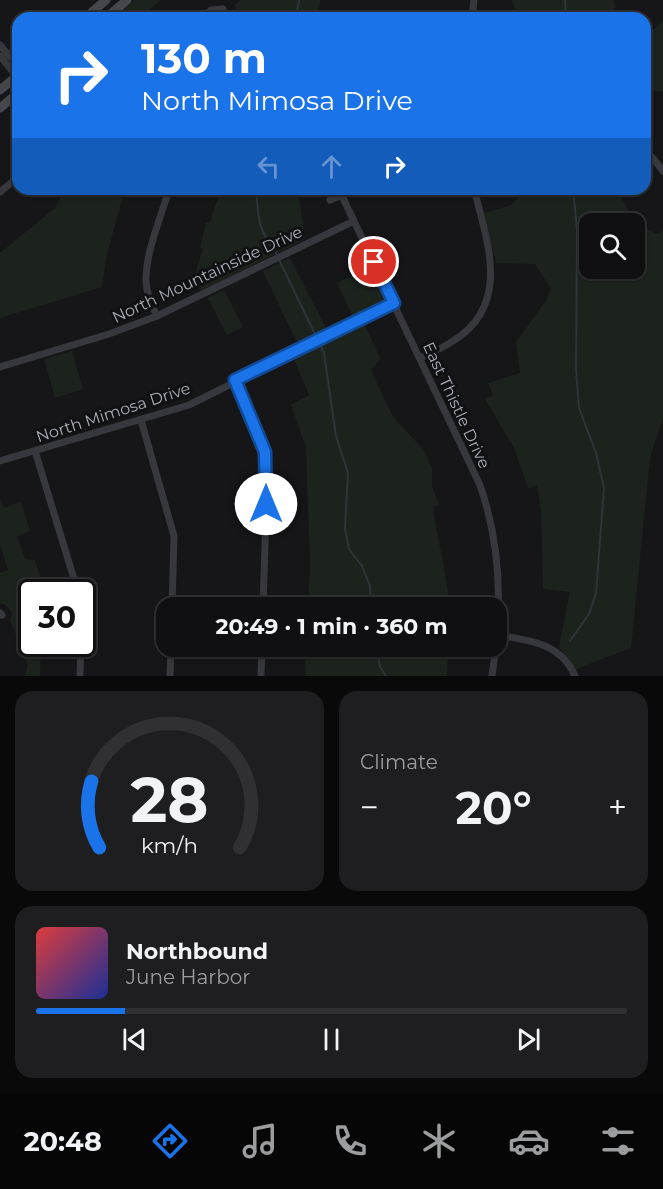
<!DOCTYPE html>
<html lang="en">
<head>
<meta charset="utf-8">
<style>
  :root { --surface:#101012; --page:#1e1e20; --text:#f1f3f6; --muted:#9c9d9f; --line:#303032; --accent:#1a73e8 }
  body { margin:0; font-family:Montserrat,sans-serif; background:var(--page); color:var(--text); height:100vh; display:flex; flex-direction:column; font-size:22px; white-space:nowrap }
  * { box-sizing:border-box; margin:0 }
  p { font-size:20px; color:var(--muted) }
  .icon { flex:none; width:33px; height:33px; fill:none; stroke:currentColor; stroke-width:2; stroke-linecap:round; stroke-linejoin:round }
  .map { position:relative; height:676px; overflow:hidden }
  .sheet { display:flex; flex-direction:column; gap:15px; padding:15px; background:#09090a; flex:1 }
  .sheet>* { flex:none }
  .hud { position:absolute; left:12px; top:12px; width:639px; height:183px; border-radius:18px; box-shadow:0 2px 4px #0004,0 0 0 2px var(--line); background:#1a73e8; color:#fff; overflow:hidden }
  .tools { position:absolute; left:579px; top:213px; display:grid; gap:12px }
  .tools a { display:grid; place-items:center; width:66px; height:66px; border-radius:12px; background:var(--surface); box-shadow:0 2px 4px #0004,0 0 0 2px var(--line); font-size:30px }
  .speed { position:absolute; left:18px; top:579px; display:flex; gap:12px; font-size:30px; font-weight:700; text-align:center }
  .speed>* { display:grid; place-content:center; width:78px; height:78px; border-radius:50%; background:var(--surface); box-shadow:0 2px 4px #0004,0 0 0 2px var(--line); line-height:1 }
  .speed .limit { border:3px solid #111; border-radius:9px; background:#fff; color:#111 }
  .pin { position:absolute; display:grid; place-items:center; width:51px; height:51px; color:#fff; margin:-26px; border:3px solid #fff; border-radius:50%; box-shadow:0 2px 6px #0007 }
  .me { position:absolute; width:66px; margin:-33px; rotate:0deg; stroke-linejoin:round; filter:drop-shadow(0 0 4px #0008) }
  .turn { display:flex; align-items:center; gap:21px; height:126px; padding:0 30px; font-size:27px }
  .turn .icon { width:78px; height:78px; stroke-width:2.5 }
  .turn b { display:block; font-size:42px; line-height:51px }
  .lanes { display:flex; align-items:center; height:57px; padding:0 30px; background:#0003; justify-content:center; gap:30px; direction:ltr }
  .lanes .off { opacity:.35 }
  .big { font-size:45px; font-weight:700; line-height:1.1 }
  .sheet .card { flex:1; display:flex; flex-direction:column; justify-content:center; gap:9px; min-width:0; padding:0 21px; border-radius:18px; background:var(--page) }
  .sheet .dial { align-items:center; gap:0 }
  .dial svg { height:156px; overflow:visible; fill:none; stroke:var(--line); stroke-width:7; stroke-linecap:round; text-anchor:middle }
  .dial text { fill:var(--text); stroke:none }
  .song { display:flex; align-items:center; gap:18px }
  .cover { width:72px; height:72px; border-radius:9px; background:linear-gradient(135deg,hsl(0 70% 55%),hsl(230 70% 35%)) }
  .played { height:6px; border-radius:3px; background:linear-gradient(90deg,var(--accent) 15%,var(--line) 15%) }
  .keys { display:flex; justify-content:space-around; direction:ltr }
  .heat { display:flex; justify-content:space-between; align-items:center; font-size:33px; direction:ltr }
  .sheet .tiles { flex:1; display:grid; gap:15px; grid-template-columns:1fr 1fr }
  .card:last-child { grid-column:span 2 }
  .trip { position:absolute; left:156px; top:597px; width:351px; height:60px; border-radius:18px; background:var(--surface); box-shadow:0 2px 4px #0004,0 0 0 2px var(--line); font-weight:700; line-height:60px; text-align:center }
  .tabs { display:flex; height:96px; justify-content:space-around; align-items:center; background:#060607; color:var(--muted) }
  .tabs .icon { width:42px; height:42px }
  .tabs .on { color:var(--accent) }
  .tabs b { font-size:27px; color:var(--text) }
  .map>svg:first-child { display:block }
  .green { fill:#1c231d; fill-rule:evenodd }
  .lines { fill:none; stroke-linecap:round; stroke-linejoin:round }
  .stream { stroke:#2c353c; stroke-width:2 }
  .minor { stroke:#37383d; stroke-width:7 }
  .secondary { stroke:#45474d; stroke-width:9 }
  .route-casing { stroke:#114b97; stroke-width:15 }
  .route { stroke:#1a73e8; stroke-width:10 }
  .labels { text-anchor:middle; stroke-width:6; stroke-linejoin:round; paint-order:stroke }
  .street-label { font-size:16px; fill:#a8adb8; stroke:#111113 }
</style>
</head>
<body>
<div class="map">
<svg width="663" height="676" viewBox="0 0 663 676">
  <rect width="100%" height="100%" fill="#161618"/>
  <g class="green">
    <path d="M135,0H161L140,18H114Z"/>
    <path d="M241,0H320L318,18H238L235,5Z"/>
    <path d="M512,0H614L616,18H519Z"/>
    <path d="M663,21V91H651L645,96V32L650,33Z"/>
    <path d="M65,189H125L106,258L102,287L0,318V253L55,208Z"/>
    <path d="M221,189H298L305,239L201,291L195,274L203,249L200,248L206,223L210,222Z"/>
    <path d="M520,189H617L635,223L657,234L663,231V417L650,458L631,648L576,669L559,647L570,592L543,589L541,511L537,485L528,488L514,448L485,399L493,395L488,383L520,373L516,342L545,302L551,289L535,264L496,263L484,213C500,208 519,208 520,189ZM590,224H634V268H590Z"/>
    <path d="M290,258L327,330L298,345L263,271Z"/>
    <path d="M370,267L385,300L353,317L337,283Z"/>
    <path d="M224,290L243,327L227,335L208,298Z"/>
    <path d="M364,323L380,358L372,369V373L393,417L424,450L432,468V487L439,505L433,507C437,541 448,575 449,607H308L310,564L306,447L291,405L309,395L293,357Z"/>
    <path d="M72,351L83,389L55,398L44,359Z"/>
    <path d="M0,498L4,508L21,502L30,531L17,536L25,559L35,560L44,591L32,592V644H41L40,676H25L28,664L10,620L12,614L6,605L0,603V573L8,570L0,544Z"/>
    <path d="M306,647H448L447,676H305Z"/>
  </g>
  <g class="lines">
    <g class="stream">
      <path d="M565,0L566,18"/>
      <path d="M296,18L299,0"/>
      <path d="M256,189C258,211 257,230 273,247L324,353L336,436L348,473L345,528L349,549L362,566L370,586L371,608"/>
      <path d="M570,641L589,614L596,593L604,488L596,453L579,408L576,370L577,230L573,189"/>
      <path d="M376,646L380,667L386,676"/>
    </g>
    <g class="minor">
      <path d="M203,18L211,10L223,9"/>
      <path d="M472,18L474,0"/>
      <path d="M0,45L18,66"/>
      <path d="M0,56L18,78"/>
      <path d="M652,157L663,171"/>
      <path d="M0,192L18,177"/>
      <path d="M342,196L480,485C497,535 502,585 496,638"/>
      <path d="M330,200L353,190"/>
      <path d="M157,316C152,305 146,293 146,280C146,250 161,218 169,189"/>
      <path d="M420,358C431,353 443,348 453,341C512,305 487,241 474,189"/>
      <path d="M0,367L109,334L157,316L354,221"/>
      <path d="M235,380L265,452L267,483L263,608"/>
      <path d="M141,420L174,536L172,608"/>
      <path d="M35,451L78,592"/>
      <path d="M0,461L189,405L394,303"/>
      <path d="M0,613L2,615"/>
      <path d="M497,635C529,640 561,643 575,676"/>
      <path d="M80,676L81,644"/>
      <path d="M170,676L171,646"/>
      <path d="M261,676L262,646"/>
      <path d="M492,676L496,646"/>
    </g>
    <g class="secondary">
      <path d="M85,18L106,0"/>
      <path d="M106,18L127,0"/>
      <path d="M0,90L18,75"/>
      <path d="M0,108L18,93"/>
    </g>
  </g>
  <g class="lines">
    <g class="route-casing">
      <path id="route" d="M266,504L265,452L235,380L394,303L374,262"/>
    </g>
    <use href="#route" class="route"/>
  </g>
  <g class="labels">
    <g class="street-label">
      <text transform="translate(207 274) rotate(-25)" y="6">North Mountainside Drive</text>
      <text transform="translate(457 405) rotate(65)" y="6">East Thistle Drive</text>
      <text transform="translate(113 412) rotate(-18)" y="6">North Mimosa Drive</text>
    </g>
  </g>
</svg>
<div class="tools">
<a><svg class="icon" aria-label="search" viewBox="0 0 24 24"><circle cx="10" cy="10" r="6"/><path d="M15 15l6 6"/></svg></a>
</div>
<div class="speed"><div class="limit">30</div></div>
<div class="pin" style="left:374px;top:262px;background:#d93025"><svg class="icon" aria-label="arrive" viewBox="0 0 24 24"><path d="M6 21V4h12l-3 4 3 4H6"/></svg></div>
<svg class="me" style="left:266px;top:504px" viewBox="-20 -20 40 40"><circle r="19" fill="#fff"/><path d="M0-13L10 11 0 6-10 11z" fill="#1a73e8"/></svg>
<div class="trip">20:49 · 1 min · 360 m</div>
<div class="hud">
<div class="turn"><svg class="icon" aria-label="right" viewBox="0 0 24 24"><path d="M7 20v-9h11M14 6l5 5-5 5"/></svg><div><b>130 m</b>North Mimosa Drive</div></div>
<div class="lanes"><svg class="icon off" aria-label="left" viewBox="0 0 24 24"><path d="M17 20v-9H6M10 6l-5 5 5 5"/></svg><svg class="icon off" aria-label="ahead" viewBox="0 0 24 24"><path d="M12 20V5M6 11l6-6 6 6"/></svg><svg class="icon" aria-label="right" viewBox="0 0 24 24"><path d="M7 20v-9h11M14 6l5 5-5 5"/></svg></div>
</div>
</div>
<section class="sheet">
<div class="tiles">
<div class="card dial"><svg viewBox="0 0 100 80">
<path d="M14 69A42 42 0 1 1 86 69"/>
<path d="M14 69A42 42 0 0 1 10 35" stroke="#1a73e8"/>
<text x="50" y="56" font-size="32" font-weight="700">28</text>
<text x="50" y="72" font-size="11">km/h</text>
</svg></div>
<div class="card"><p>Climate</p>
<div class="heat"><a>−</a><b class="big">20°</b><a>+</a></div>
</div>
<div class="card">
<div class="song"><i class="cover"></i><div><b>Northbound</b><p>June Harbor</p></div></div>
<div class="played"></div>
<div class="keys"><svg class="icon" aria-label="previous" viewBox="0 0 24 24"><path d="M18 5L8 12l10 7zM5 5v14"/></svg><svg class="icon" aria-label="pause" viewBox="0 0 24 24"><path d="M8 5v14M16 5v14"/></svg><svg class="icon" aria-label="next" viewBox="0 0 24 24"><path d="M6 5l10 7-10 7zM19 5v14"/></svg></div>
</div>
</div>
</section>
<nav class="tabs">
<b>20:48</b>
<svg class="icon on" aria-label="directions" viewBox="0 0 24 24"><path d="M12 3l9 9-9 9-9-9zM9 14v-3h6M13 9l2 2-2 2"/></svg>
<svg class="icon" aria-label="music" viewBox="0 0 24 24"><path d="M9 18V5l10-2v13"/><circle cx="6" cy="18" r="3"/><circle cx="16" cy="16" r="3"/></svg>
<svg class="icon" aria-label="phone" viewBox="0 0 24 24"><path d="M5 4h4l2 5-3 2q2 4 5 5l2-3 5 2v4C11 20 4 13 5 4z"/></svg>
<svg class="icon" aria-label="climate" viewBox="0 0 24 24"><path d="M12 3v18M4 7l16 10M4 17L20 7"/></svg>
<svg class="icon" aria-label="car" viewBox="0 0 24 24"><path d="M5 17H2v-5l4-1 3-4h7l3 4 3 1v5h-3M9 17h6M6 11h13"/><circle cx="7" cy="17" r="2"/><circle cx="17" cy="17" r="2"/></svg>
<svg class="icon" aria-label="filters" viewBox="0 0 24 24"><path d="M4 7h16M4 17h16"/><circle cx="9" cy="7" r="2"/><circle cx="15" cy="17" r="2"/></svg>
</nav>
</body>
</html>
